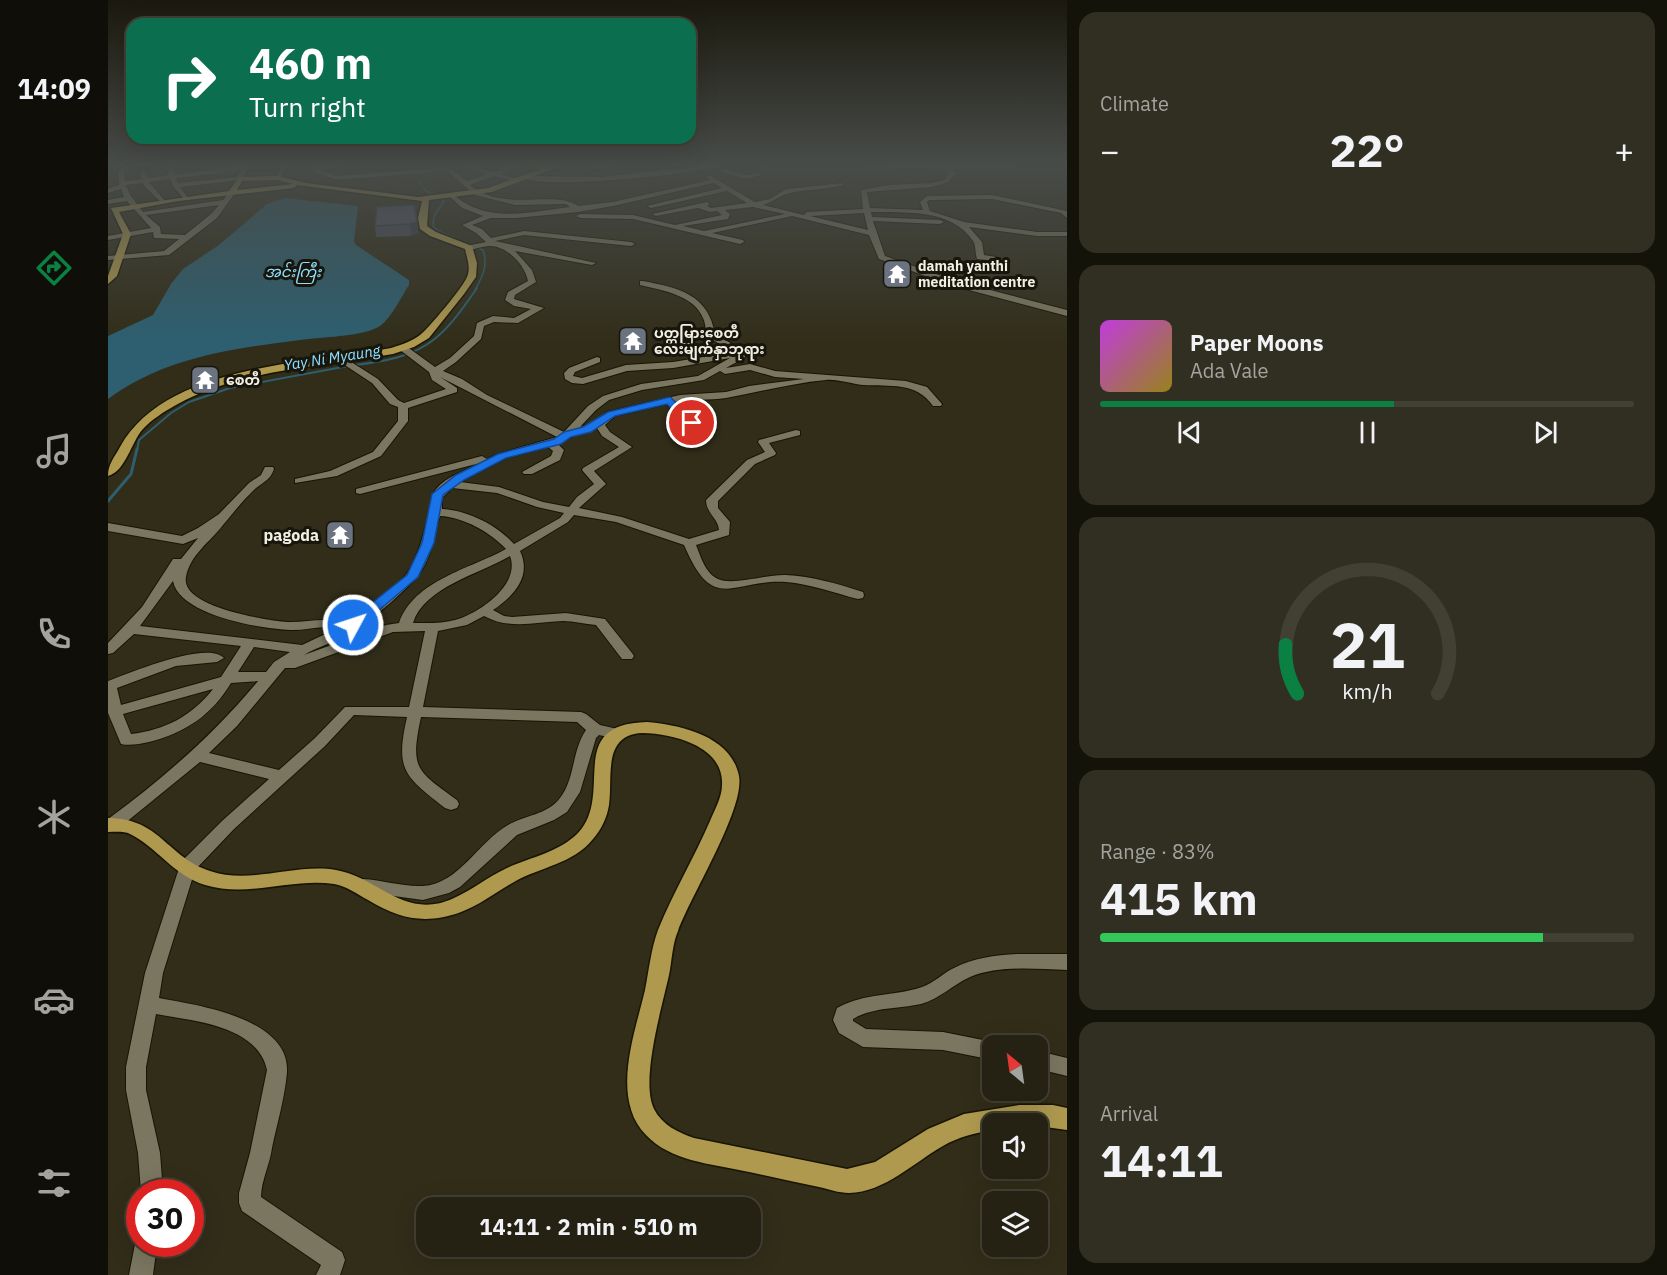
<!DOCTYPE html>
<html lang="en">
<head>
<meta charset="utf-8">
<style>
  :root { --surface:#252213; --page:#312f21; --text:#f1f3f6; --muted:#a3a4a0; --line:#423f33; --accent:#0b8043 }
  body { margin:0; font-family:"IBM Plex Sans","Noto Sans Myanmar",sans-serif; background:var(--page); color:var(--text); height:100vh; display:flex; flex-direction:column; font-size:22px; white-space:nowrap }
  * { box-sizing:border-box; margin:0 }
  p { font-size:20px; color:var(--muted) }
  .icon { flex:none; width:33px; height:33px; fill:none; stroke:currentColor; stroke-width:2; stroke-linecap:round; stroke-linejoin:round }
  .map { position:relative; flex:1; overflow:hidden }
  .details { display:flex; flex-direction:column; gap:12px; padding:12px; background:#14130a; width:600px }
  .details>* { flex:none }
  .hud { position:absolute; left:18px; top:18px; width:570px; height:126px; border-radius:18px; box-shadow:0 6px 24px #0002,0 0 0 2px var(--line); background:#0b6e4f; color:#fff; overflow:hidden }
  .needle { width:39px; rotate:331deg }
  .tools { position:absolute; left:874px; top:1035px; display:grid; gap:12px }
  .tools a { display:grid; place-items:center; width:66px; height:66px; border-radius:12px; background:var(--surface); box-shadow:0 6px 24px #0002,0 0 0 2px var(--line); font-size:30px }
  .speed { position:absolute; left:18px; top:1179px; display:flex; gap:12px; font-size:30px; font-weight:700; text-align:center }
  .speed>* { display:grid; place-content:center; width:78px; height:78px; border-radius:50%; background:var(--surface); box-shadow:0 6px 24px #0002,0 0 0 2px var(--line); line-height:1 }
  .speed .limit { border:9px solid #d22; background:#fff; color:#111 }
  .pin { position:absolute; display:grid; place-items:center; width:51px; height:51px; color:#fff; margin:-26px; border:3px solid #fff; border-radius:50%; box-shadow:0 2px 6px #0007 }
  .me { position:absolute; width:66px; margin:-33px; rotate:50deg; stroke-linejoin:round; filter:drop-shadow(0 0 4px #0008) }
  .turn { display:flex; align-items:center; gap:21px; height:126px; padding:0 24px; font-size:27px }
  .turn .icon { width:78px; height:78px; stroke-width:2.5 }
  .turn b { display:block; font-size:42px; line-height:51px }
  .big { font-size:45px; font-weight:700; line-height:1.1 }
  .details .card { flex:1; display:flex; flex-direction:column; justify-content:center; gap:9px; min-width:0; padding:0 21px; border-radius:18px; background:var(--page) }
  .details .dial { align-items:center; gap:0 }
  .dial svg { height:156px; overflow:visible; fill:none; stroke:var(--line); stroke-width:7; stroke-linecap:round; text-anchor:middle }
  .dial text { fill:var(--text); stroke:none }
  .song { display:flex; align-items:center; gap:18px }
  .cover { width:72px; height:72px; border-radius:9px; background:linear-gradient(135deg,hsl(290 70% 55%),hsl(50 70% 35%)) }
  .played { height:6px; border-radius:3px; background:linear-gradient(90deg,var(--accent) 55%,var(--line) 55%) }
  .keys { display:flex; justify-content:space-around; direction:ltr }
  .heat { display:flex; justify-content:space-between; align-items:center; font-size:33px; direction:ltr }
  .charge { height:9px; border-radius:4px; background:linear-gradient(90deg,#34c759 83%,var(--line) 0) }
  .trip { position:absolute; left:308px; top:1197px; width:345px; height:60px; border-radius:18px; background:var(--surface); box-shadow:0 6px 24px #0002,0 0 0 2px var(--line); font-weight:700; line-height:60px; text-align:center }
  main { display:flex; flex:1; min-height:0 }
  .dock { display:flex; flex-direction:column; width:108px; justify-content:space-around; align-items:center; background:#0f0e08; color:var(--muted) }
  .dock .icon { width:42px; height:42px }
  .dock .selected { color:var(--accent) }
  .dock b { font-size:27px; color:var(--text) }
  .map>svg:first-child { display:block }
  .water { fill:#2d5f70 }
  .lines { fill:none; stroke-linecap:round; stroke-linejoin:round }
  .stream-far2 { stroke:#2d5f70; stroke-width:1.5 }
  .stream-far1 { stroke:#2d5f70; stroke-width:2 }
  .stream { stroke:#2d5f70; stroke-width:3 }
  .minor-casing { stroke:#191503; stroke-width:2 }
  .major-casing { stroke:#191503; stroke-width:3 }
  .minor { fill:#7a7660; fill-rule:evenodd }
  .major { fill:#ae994f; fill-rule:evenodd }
  .wall { fill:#4a4b5c }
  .shaded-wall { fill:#3c3d4b }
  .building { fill:#56576b; stroke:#3c3d4b; stroke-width:1.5 }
  .route { fill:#1a73e8; stroke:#114b97; stroke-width:1.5 }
  .labels { text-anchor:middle; stroke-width:6; stroke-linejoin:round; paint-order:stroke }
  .far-poi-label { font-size:14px; font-weight:bold; fill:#f2efe3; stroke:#17150c; text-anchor:start }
  .far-water-label { font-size:15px; font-style:italic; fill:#8ee0ff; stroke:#17150c }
  .poi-label { font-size:16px; font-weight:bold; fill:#f2efe3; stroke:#17150c; text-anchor:end }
</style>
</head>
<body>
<main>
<nav class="dock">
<b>14:09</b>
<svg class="icon selected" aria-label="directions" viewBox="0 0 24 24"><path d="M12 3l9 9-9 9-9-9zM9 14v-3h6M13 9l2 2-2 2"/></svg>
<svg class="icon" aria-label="music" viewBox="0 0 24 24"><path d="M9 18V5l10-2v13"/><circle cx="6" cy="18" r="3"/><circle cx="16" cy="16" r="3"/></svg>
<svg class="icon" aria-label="phone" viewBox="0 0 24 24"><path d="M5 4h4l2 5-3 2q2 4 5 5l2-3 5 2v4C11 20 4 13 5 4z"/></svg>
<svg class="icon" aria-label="climate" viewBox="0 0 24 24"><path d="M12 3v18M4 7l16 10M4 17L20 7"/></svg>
<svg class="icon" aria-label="car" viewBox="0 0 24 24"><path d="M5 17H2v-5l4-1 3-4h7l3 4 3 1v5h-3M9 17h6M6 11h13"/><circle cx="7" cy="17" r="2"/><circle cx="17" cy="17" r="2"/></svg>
<svg class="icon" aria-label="filters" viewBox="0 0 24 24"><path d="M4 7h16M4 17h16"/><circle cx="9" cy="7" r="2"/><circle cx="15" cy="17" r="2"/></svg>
</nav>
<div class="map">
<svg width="959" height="1275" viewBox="0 0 959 1275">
  <rect width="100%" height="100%" fill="#312d19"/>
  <path class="water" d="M177,198L250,206L246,241L248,245L301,280V285C293,297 284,317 272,326C257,336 218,337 200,339C129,348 58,356 0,399V336L45,315L63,284L75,269L111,245L159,204Z"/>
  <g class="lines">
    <path class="stream-far2" d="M328,164L327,170L311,182L317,190L336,201L326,216L325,226L330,231L375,250C380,265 375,276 367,290"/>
    <g class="stream-far1">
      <path d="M247,365C314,357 331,344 369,288"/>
      <path d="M29,451L31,440L63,413L81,402L122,388L240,366"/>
    </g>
    <path class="stream" d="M0,501L23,474L29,449"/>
    <g class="minor-casing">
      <g id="minor">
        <path d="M21,164H30L16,172L17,181L34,179L32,173L35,171L40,178L61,175L57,164H63L67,175L143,164L133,180L72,187L80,198L77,200L65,186L62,179L41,182L57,201L54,203L38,188L35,183L18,185L23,196L35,212L115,200L122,192L127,193L109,218L61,255L0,260V256L56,251L71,239L46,238L45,232L0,240V236L43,228L19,201L0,204V200L16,197L13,189L0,193V189L11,185L10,171ZM133,171L129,177L70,183L68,178ZM111,205L103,214L77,235L53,234L52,227L38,215Z"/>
        <path d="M174,164H180L172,179H168Z"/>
        <path d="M197,164L207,167L257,164L212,170L229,176L341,167L359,181L379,174L346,164H358L385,172L407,164H427L444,170L441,172L416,165L392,174L412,180V182L386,176L362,185C395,213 447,189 470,206L505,202L602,180L598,177L601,175L647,202L662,199L678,189L735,183V185C718,190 699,189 682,193C673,195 664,202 655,205L696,215L699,212L755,209L753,190L781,185L824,183L836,180L841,173L837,169L669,164L908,166L910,169H845L848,173L840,182L824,187L759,192L762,208L815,210L812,202L819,196L884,195L959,211V218L953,213L884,199L821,200L819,202L822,211L856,222L929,232H959V236H929L861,227L874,242L876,255L888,257V261L869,259C867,253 868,245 865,241C843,208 797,213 763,212L764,217L832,220L836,222L832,224L765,221L777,256L848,281L959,310V316L842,285L771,259L761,235L684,216L604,233L635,240L636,242L632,244L525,219L472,218L468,216L472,214L525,215L567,225L614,215L609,211L602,212L590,208L548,216L544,214L599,202L602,204L599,206L603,208L639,203L619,191L543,208L539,206L614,188L606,183L505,206L470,212L408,218H383L364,225L374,229L383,238L416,231L523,242L527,244L523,246L416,235L387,241L488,263L484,265L407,251L424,270L428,282L407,295L406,299L436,308L410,323L386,322L376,326L373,339L348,362L335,371L354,379L379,395L456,432L480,406L495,396L533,384L590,376L622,358L565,368L519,371L475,384L464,383L457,379L456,373L461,368L489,357L492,358V362L467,372L465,376L474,378L518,365L565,362L625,352L600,337C597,331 598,324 595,318C586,295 553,290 532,285V281H535C571,288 600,294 607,334L631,348L638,355L636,358L618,368L642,364L667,371L798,381L819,387L834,404L833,406H825C808,381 782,387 755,385C743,384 730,379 718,380C685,383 651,392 618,398C602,401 584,398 568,402L576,412L599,430L600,432L595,435L568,416L559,404L507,416L497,425L502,432L524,447L486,471L498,484L471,508L514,517L581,539L611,530C610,518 598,513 598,500L639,460L657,452L650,442L651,440L688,430L692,431V435L661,443L668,453L667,455L647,464L610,501V508L622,522L621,535L588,545C593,557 597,573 610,579C625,586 659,574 678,575C704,576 730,584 755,592L756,595L755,598L750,599C726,593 703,584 678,582C622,579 606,615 576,545L508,522L466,515L460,522L412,551C424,576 406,596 385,610L396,616L404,617L458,613L497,619L524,653L526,656L524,659H514L488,625C477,624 466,621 455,621C427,622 401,630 376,616L359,625L330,631L315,707L473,712L478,714L492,725L514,730L516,734L514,738L509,739L491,735L488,738L472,792L459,812L446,820L409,835L352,887L341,893L315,900L249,891L246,886L249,881L255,879C275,880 295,887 315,886C351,884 370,842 400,825C417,815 439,815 452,798C467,779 464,750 478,730L469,722L313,717C302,769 308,770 349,800L351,804L349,808L343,810L337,808C296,776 287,770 299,717L246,715L217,746L126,829L87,870L55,973L51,998C89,1005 182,1018 179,1072C177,1097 169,1124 164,1148C162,1164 153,1181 153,1197L234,1252L237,1260L232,1275H208L213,1265L134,1211L131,1203V1193L142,1153L159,1070C149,1025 85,1021 48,1014L38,1067V1090L52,1153L55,1192H33L30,1153L18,1090V1067L37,973L73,862L114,821L161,779L92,762L11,828L0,829V819C56,778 106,734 150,681L123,683C104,715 77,733 41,742C32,744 21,746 13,744L0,713V681C21,673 100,640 116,658L109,662L68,666L9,688L13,705L113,677L133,646L26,634L5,653L0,654V643L34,607L65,559H73L90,538L75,544L0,531V523L74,536L90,528L111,514L141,483L153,475L157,467H165L166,469C162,480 157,481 148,488C136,499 125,513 115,525C102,542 82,555 78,577C72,607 158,620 179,622C199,623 218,616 238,624C257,608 292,588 303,567C312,550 316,532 321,514C324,505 321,498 328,489C338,477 358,470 372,463L252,494L248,493V489L374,456L379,459L390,454L449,437L332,377L349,388V392L300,408V421L273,456L229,476L187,483V479L222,471L265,452L290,421V407L282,404L264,383L229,360L237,358L270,379L290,400L296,403L338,389L324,380L321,372L292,350V346H298L327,367L342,358L366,336L369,323L385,316L406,318L423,309L406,306L397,300L400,292L420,281C417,265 399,246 382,246C374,246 366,250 358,250V246L378,242L368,233L354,225L375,216L354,208L341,196L346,195C379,224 422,212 462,207L458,204L407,205L367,195L339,171L229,180L206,172ZM645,207L677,214L596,231L575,226L620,219L622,214L617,210ZM756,213L760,230L702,216ZM642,370L667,377L696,379L641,386L618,392L572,395L499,412L488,422L472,427L488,410L501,400L534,390L596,380L612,371L617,374ZM489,428L494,436L511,447L475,468L474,470L486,484L469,497L461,507L435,502L391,487L352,482L398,458L440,447L445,451L443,456L414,472L416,474H424L452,460L456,450L450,444L463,437ZM344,488L389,493L429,507L456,513L452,518L406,544C389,525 359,510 334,509V498ZM332,516C355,517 382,532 398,549C362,569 306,580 291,623L278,625L196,655C211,646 228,642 243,633C261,622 305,586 315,568C325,552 325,533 332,516ZM402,556C413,585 370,614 347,620C333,624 318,623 305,623C316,587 372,574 402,556ZM65,581C71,615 153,629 182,630C198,631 213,624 228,629L194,645L32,626ZM317,631L301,707H237L207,738L171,770L101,753L129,726L177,668H187L285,632ZM146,647L182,652L166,662L158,672H130ZM105,689C84,716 57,730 23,734L15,714Z"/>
        <path d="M502,164H527L478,171L475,169Z"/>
        <path d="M600,164H621C595,174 437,190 416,178L419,176L494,177Z"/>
        <path d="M615,169L639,175L650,173L653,175L639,179L613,172Z"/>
        <path d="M909,954H959V970C928,969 891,965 862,977C844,985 832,999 813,1004C790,1009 765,1007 745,1019V1021L758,1029L835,1032L885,1042L892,1046H885V1060L835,1050L755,1047L731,1033L725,1020L729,1008C758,992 785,997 814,987C826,983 835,973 846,968C865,958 887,955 909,954Z"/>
        <path d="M930,1051L959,1058V1076L930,1069Z"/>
        <path d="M32,1235V1244H49L45,1275H21L27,1244Z"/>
      </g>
    </g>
    <g class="major-casing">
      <g id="major">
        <path d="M447,164H458L384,192L321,200L319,226L328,232L364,246L369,263L368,277L356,294L321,338L306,347L285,354C213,367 133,369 68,405C57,411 43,420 35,429C23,442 18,471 0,476C0,464 6,458 12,447C57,365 201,363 283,348C293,345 304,341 312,335C320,329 356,286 359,277C363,268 359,258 357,249L322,236L312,229L310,218L314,201L189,185L186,188L70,201L11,212L23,234L9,276L0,284V276L15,234L3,208L121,191L131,177L170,176L198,183L310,197L380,188ZM170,180L185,184L129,190L134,181Z"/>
        <path d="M539,722C573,725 623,736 631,776C637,809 583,895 570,931C564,945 564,961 561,975C554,1007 532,1081 546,1109C554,1125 571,1133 586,1138L739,1169L767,1162L820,1129L856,1114L911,1105H945L959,1108V1130L930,1126V1124H885V1130C867,1133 850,1137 835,1146C805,1163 777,1192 741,1193C731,1193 720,1189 711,1187C686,1182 661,1176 636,1171C604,1164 562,1161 538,1135C502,1098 527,1033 537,990C541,970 543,949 550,930C565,893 586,858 602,821C607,809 614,797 614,785C615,765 602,752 585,744C570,737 551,733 534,733C494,735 505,777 501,805C499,818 493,830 485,839C465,864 432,867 406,882C388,892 372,905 353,912C318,925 291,919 260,900C249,894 238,886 226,884C183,878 140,898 97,885C65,875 50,848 22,834C16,831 8,832 0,832V818C52,818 59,857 102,871C142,885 187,863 228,870C272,878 297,921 346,898C364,890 380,877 397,869C422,857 450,853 470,833C507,794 455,724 539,722Z"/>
      </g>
    </g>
    <use href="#minor" class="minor"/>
    <use href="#major" class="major"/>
  </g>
  <path class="wall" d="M309,222L310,233L303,236L268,237L267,226Z"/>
  <path class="shaded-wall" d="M309,222L310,233L303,236L302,224Z"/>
  <path class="building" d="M306,205L309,222L302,224L267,226L269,207Z"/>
  <linearGradient id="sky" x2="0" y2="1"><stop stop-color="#1b190e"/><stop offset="0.48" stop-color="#484c49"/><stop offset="1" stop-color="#484c49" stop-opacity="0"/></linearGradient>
  <rect width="959" height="343" fill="url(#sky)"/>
  <path class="route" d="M562,397L587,421V425H580L559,404L507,416L483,432L463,437L453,444L398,458L356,480L335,495L326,543L310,577L250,628H240L238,625L240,622L299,575L314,543L324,494L348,475L390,454L446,439L456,432L475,427L500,412Z"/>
  <defs>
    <g id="temple-square" transform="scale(1.5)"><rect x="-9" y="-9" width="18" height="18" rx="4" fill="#6b7280" stroke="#17150c"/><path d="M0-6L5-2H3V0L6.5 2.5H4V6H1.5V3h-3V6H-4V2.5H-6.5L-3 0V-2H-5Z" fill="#fff"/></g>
  </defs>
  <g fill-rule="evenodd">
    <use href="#temple-square" x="789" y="274"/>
    <use href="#temple-square" x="525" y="341"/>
    <use href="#temple-square" x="97" y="380"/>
    <use href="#temple-square" x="232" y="535"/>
  </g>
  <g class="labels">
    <g class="far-poi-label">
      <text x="810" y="271">damah yanthi<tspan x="810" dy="16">meditation centre</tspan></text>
      <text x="546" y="338">ပတ္တမြား‌စေတီ‌<tspan x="546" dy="16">လေးမျက်နှာဘုရား</tspan></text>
      <text x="118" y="385">စေတီ</text>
    </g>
    <g class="far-water-label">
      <text x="185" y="277">အင်းကြီး</text>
      <text transform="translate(224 358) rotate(-9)" y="5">Yay Ni Myaung</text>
    </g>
    <g class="poi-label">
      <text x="211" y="541">pagoda</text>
    </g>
  </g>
</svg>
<div class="tools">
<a><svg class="needle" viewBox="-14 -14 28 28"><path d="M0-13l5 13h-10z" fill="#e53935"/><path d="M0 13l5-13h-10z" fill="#a3a4a0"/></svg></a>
<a><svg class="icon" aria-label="sound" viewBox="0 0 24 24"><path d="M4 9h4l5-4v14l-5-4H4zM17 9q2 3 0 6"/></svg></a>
<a><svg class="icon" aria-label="layers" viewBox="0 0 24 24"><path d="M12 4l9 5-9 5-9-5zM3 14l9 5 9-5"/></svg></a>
</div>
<div class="speed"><div class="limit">30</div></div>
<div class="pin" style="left:584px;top:423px;background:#d93025"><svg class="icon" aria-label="arrive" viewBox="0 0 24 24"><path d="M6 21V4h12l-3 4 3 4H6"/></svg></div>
<svg class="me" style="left:245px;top:625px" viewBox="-20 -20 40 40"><circle r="17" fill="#1a73e8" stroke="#fff" stroke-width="3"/><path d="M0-11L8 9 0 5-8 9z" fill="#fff"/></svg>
<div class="trip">14:11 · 2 min · 510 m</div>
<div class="hud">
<div class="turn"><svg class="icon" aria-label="right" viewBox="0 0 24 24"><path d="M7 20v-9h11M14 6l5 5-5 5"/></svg><div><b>460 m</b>Turn right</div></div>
</div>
</div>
<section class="details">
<div class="card"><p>Climate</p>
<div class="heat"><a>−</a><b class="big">22°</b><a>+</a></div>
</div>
<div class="card">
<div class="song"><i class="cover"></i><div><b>Paper Moons</b><p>Ada Vale</p></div></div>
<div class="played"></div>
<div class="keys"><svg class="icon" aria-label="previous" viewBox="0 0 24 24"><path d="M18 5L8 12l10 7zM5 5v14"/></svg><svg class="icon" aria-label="pause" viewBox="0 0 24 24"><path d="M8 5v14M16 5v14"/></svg><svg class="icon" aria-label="next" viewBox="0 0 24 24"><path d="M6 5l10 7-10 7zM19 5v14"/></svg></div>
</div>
<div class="card dial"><svg viewBox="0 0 100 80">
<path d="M14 69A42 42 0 1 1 86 69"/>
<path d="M14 69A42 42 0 0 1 8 44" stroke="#0b8043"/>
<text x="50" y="56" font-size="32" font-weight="700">21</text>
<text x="50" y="72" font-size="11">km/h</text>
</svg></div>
<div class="card"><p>Range · 83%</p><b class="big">415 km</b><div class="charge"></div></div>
<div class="card"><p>Arrival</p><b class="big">14:11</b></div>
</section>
</main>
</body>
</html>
